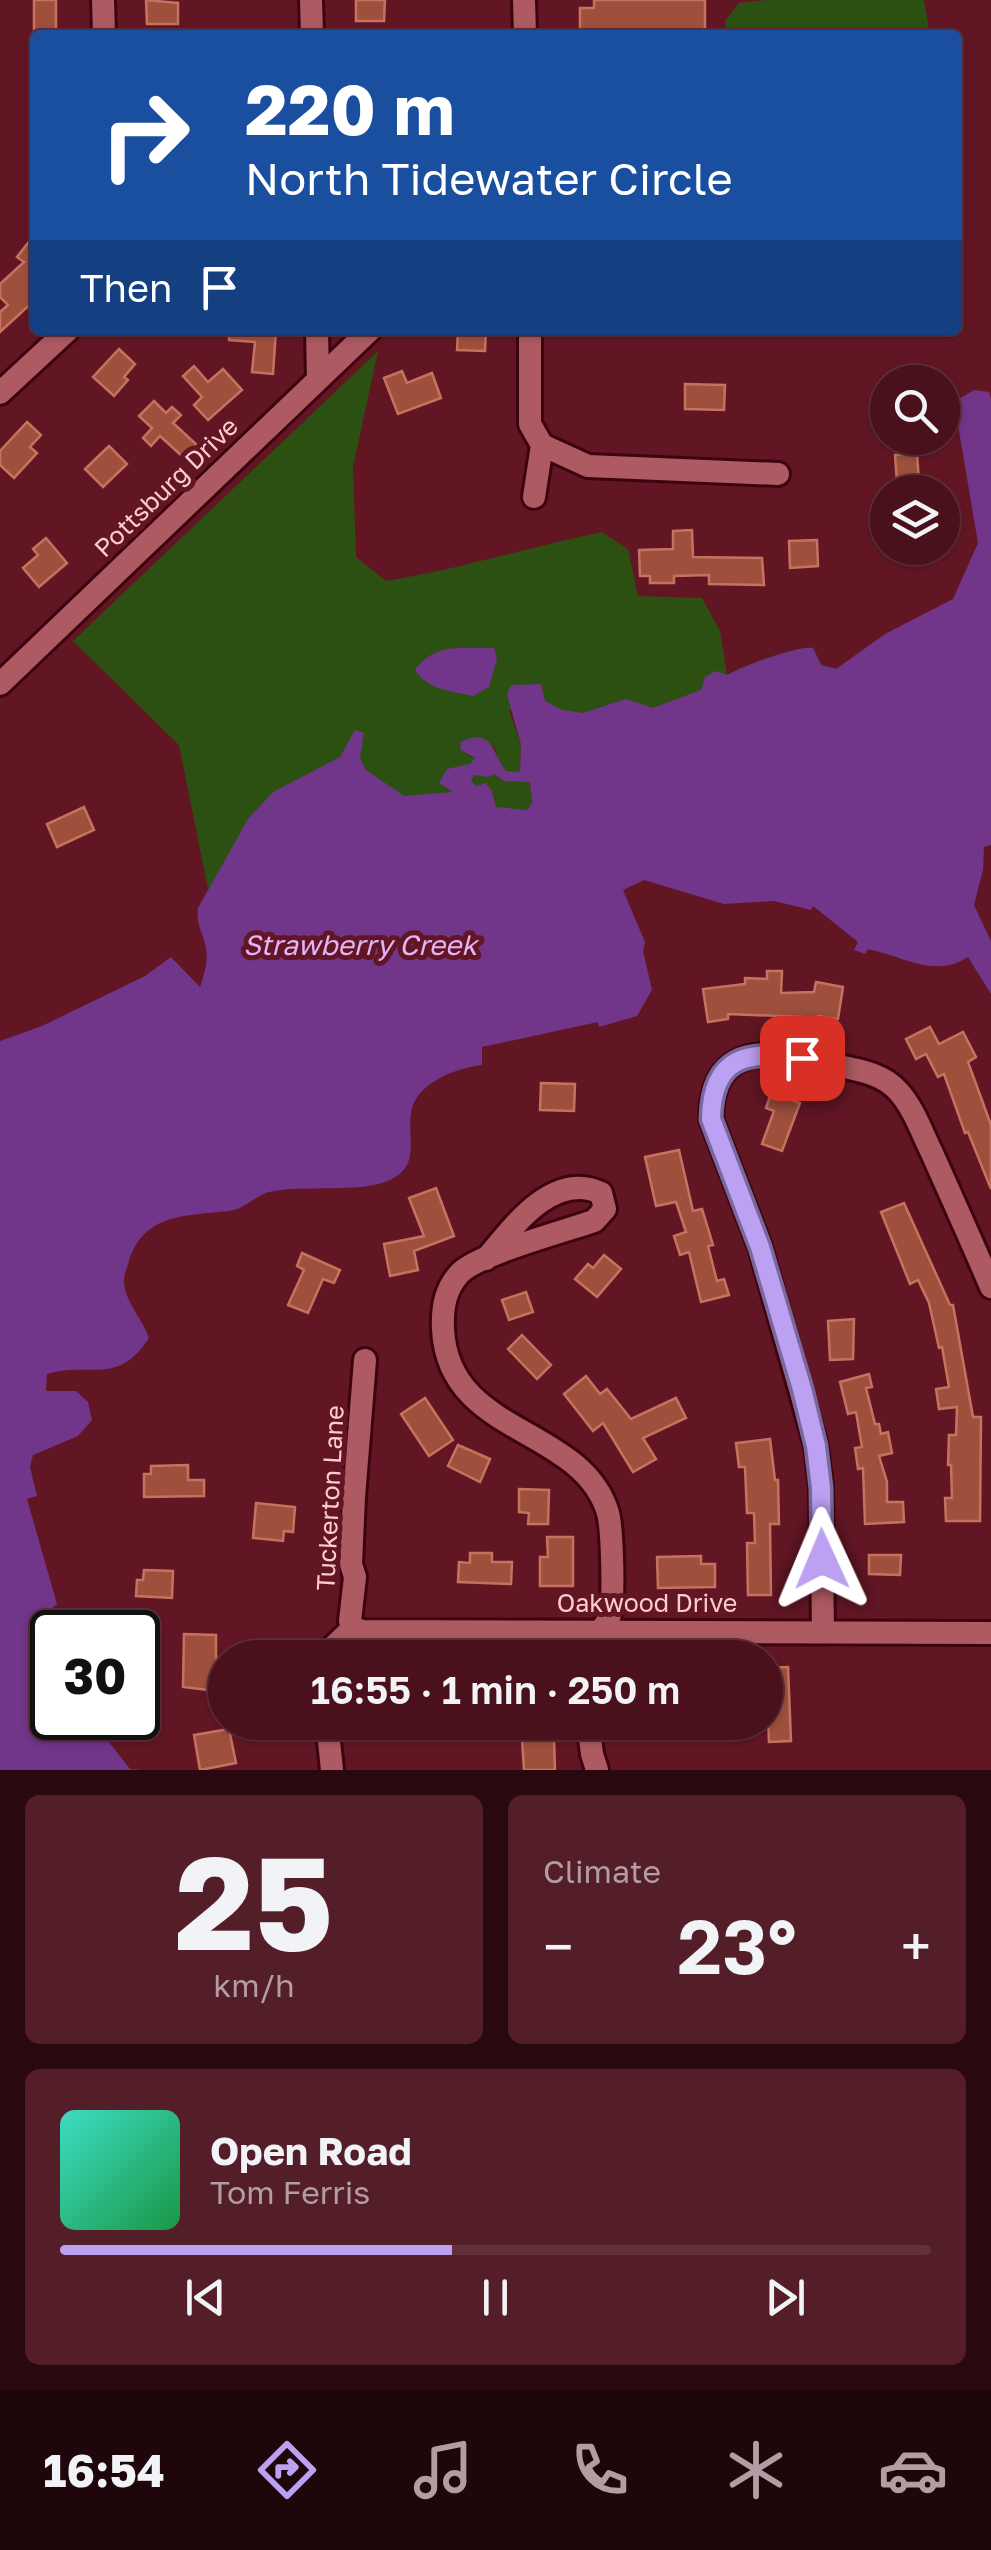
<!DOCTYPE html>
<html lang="en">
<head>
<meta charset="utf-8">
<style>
  :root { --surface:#4a101b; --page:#541e28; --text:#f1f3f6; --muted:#b29da3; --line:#61303a; --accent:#bca0f2 }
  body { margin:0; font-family:"Golos Text",sans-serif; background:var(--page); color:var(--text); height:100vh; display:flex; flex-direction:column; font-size:38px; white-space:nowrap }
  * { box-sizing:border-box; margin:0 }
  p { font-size:32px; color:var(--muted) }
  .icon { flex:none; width:55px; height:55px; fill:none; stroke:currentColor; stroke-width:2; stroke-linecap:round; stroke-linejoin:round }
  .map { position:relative; height:1770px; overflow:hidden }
  .panel { display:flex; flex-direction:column; gap:25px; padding:25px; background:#29090f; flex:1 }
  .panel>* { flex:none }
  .banner { position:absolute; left:30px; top:30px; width:932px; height:305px; border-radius:10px; box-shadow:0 2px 8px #0004,0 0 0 2px var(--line); background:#1a4fa0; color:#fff; overflow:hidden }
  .buttons { position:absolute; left:870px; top:365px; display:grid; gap:20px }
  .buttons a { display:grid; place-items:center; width:90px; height:90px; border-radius:50%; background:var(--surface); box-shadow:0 2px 8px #0004,0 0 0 2px var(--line); font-size:50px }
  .speed { position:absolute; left:30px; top:1610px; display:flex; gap:20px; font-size:50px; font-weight:700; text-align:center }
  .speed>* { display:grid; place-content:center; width:130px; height:130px; border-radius:50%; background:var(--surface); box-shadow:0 2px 8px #0004,0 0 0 2px var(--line); line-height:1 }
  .speed .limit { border:5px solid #111; border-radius:15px; background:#fff; color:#111 }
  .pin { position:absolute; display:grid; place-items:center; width:85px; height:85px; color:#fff; margin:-42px; border-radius:20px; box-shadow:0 5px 15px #0006 }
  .me { position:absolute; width:110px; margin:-55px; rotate:359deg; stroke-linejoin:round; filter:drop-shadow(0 0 8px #0008) }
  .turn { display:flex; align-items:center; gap:35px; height:210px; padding:0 50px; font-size:45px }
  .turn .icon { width:130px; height:130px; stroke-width:2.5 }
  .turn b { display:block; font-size:70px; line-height:85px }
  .then { display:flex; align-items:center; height:95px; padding:0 50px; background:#0003; gap:20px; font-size:38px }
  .big { font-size:75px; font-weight:600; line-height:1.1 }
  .panel .card { flex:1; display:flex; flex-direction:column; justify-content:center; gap:15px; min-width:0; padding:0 35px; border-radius:15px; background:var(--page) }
  .panel .dial { align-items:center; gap:0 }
  .dial b { font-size:130px; line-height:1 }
  .song { display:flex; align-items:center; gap:30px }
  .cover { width:120px; height:120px; border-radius:15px; background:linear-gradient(135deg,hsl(170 70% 55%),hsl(140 70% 35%)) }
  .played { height:10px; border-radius:5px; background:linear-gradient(90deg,var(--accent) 45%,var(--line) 45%) }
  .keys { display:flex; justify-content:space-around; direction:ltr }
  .heat { display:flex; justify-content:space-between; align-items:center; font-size:55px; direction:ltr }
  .panel .tiles { flex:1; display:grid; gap:25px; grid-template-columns:1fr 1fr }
  .card:last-child { grid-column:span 2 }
  .trip { position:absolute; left:208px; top:1640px; width:575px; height:100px; border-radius:50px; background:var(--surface); box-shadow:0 2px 8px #0004,0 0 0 2px var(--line); font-weight:600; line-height:100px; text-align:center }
  .menu { display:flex; height:160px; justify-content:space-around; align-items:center; background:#1e060b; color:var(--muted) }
  .menu .icon { width:70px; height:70px }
  .menu .selected { color:var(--accent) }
  .menu b { font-size:45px; color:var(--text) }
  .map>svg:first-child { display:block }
  .green { fill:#2c5011 }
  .water { fill:#713589; fill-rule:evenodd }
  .building { fill:#9e503d; stroke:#c5735f; stroke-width:2.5 }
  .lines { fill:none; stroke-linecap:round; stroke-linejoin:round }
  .minor-casing { stroke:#3d0410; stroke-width:28 }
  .minor { stroke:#ad5a62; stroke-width:22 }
  .route-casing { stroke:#7a689d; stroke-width:25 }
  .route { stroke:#bca0f2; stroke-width:18 }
  .labels { text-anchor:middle; stroke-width:10; stroke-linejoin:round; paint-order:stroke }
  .street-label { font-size:25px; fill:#fcccce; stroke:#621624 }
  .water-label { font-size:28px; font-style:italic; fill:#e2b4f7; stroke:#621624 }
</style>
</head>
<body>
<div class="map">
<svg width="991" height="1770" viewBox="0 0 991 1770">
  <rect width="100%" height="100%" fill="#621624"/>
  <g class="green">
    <path d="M767,0H924L930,35H727L725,21L739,3Z"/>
    <path d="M378,351L353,467L356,557L386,581C459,569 530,547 602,532L628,549L638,596L702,598L720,631L727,675C742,666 798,645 813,648L821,664L836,669L706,688L668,719L509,710L521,745L520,772H506L499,762L494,746L467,755C488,761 512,783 530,782L532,803L527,810L208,889L179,745L73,641Z"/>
  </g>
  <g class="water">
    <path d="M974,390L989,392L991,399V845L984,847L983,870L974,905L991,941V994L968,957C934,979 903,956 868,949L865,954L854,950L858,942L813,906L811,910L774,901L724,904L644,880L623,890L645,942L643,951L652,990L637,1016L599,1027L598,1022L482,1047V1065C456,1068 415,1083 411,1113C407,1138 421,1166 390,1180C360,1194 305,1184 269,1192C255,1196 243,1210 228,1211C186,1216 144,1213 129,1261C127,1268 123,1276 124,1283C125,1301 143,1320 149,1338C117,1387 90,1361 47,1374L46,1391H76L88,1402L92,1420L78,1436L33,1455L30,1467L37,1496L27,1499L57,1604L45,1614L53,1632L52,1718H90L130,1769L142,1770H0V1041L42,1026L145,976L171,957L200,987C205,973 209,958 205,943C201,929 196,922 198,908L248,819L273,792L340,757L355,730L364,733L360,758L366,770L404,796L453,792L439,783L447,769L470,764L475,758L461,750L460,742C493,726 492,753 506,771L520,772L521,745L507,694L511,685L541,684L545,701L562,710L583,713L626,699L653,708L701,690L705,677L716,671L727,675C741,667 799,645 813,648L821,665L836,669L885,634L953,599L978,543L957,419V400ZM494,774L504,781L530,782L532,803L527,810L496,807L491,789L485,783L477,786L471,782L474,775L489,777Z"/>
    <path d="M494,648L497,659L489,687L473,696C451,691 428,690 415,670C437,641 461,649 494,648Z"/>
  </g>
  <g class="building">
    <rect x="34" y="0" width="22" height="34"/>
    <path d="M146,0L178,3V24H147Z"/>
    <path d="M356,0H385L384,21H356Z"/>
    <path d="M594,0H705V34L580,35V8H594Z"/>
    <path d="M35,234V300L0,332V312L8,305L0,297V284L24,262L17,257Z"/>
    <path d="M229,330H276L273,374L252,372L255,342L229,340Z"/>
    <path d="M458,330H486L485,351L457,350Z"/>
    <path d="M119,349L135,364L124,377L128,380L114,396L93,377Z"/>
    <path d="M194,366L208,382L223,369L242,390L208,420L194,405L202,397L183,376Z"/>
    <path d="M402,371L407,383L432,373L441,398L398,414L384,378Z"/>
    <path d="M685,384L725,385L724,410L685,409Z"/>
    <path d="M154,401L166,413L172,407L181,415L173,423L197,445L184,458L160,436L151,446L143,438L152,428L139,416Z"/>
    <path d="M27,422L41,435L30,447L37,453L14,478L0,465V451Z"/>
    <path d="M109,446L127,464L103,487L85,469Z"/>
    <path d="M917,453L919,482L897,483L895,455Z"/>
    <path d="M692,530L693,557L762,558L764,585L709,584V575L674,576V583H650V576H640L639,550L673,549V531Z"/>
    <path d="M46,538L67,563L39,587L23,568L38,555L33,549Z"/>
    <path d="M817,540L818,566L790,568L789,541Z"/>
    <path d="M84,807L94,830L57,847L47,824Z"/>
    <path d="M767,971H782L781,993L814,992L816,982L843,987L838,1019L818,1016L817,1022L803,1017L728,1014V1019L708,1022L703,989L745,984V978L767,979Z"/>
    <path d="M930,1027L939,1044L963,1032L976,1057L968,1062L991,1125V1189L968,1132L965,1133L944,1074L938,1077L926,1054L916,1059L906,1039Z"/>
    <path d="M541,1083L575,1084L574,1111L540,1110Z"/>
    <path d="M771,1093L800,1103L782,1151L762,1144L774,1111L766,1108Z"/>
    <path d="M679,1150L693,1211L702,1209L713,1245L708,1246L717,1281L724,1279L729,1295L701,1302L689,1252L680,1255L674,1236L686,1232L676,1202L656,1206L645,1157Z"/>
    <path d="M436,1188L454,1236L414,1251L418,1270L390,1276L384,1244L424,1236L409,1198Z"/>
    <path d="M904,1203L950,1305H953L973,1417H981L980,1521H946L945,1498H952L951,1465H948L949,1435H956L957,1407L939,1409L936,1389L949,1387L942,1347L939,1348L929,1303L918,1280L910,1284L881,1212Z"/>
    <path d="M302,1253L340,1270L334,1283L323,1279L308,1313L288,1305L304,1270L297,1266Z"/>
    <path d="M604,1255L621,1269L597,1297L575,1279L588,1264L593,1268Z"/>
    <path d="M526,1292L533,1312L509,1320L502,1300Z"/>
    <path d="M854,1319L853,1359L830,1360L828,1321Z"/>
    <path d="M522,1335L551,1365L537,1379L508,1349Z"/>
    <path d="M869,1374L872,1387L866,1388L875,1424H879L881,1434L888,1432L892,1453L879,1456L887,1482V1502H903L904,1522L865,1524L863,1468L858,1469L855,1448L862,1447L856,1412L848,1414L840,1382Z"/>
    <path d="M586,1376L600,1394L607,1389L631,1419L676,1398L686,1418L643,1438L656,1459L633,1472L603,1423L593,1431L564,1394Z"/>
    <path d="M425,1398L453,1440L429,1456L401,1414Z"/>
    <path d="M770,1439L775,1480H778L779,1524H770L771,1595H748L747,1543H755L754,1513H747L745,1467H739L736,1443Z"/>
    <path d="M458,1445L490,1459L480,1482L448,1466Z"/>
    <path d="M188,1465V1480H204V1496L144,1497V1474H151V1466Z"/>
    <path d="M519,1489L549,1490L548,1524H528L529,1513L519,1512Z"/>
    <path d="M256,1503L295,1507L293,1532L284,1531L283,1541L253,1538Z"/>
    <path d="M547,1537H573V1586H540V1557H548Z"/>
    <path d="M470,1553H492V1562H512L511,1584L458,1582L459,1562L470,1563Z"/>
    <path d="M869,1555H901L900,1575L869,1574Z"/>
    <path d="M701,1556V1564H715V1587L658,1588L657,1557Z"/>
    <path d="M144,1570L173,1571L172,1598L136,1596L137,1580H143Z"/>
    <path d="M184,1634L216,1635V1658H225V1692L183,1687Z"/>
    <path d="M788,1667L791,1741L769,1742L766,1668Z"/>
    <path d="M229,1729L236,1763L200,1770L194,1735Z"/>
    <path d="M554,1738L555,1770H524L522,1739Z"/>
  </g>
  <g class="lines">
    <g class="minor-casing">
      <g id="minor">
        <path d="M103,0L104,35"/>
        <path d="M311,0L312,35"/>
        <path d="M524,0L525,35"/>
        <path d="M317,330L318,379"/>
        <path d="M530,330V424L542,445L534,497"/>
        <path d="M0,393L68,330"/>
        <path d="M542,445L588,466L778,474"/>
        <path d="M0,684L370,330"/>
        <path d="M486,1259C512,1228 553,1170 601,1193L605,1209L594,1221C565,1231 479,1254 460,1273C445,1289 442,1308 443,1329C448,1437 582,1425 608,1513C612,1528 615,1605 609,1618C601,1634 590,1638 589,1658"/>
        <path d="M365,1360L354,1497L351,1564L355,1577L350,1621L353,1628L363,1631L991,1633"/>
        <path d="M823,1631L821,1487L816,1446L760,1247L711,1119C712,1041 772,1050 829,1064C853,1069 882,1072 899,1092C914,1109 922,1133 932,1153C952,1198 972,1242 991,1287"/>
        <path d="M328,1658L332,1648L353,1628"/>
        <path d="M327,1722L332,1770"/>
        <path d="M588,1722L592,1754L597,1770"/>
      </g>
    </g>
    <use href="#minor" class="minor"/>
  </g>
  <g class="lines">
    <g class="route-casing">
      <path id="route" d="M802,1058C748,1051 712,1055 711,1119L760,1247L802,1389L816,1446L821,1488L822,1559"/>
    </g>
    <use href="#route" class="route"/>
  </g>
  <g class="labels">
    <g class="street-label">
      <text transform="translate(166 487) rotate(-44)" y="9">Pottsburg Drive</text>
      <text transform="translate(330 1498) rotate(-87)" y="9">Tuckerton Lane</text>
      <text x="647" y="1612">Oakwood Drive</text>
    </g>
    <g class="water-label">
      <text x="360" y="955">Strawberry Creek</text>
    </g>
  </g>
</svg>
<div class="buttons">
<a><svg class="icon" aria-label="search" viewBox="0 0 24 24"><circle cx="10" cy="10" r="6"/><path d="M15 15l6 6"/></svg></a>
<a><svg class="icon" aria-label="layers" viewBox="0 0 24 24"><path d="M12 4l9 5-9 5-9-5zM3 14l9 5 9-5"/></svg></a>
</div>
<div class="speed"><div class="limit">30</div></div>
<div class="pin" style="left:802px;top:1058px;background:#d93025"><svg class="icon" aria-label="arrive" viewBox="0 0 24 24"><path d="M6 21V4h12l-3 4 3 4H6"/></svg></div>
<svg class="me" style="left:822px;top:1559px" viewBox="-20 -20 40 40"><path d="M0-17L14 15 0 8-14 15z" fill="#bca0f2" stroke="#fff" stroke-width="4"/></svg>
<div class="trip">16:55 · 1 min · 250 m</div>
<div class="banner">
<div class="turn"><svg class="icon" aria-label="right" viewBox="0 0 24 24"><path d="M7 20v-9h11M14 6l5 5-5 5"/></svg><div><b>220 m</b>North Tidewater Circle</div></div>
<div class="then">Then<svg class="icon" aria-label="arrive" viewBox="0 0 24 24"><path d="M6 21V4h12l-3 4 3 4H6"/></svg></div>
</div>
</div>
<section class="panel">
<div class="tiles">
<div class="card dial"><b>25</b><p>km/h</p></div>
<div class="card"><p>Climate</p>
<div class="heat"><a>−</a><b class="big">23°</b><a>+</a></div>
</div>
<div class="card">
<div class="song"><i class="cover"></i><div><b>Open Road</b><p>Tom Ferris</p></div></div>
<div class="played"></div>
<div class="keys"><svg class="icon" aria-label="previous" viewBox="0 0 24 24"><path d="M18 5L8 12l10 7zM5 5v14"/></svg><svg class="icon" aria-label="pause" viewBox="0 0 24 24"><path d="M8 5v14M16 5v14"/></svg><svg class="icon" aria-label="next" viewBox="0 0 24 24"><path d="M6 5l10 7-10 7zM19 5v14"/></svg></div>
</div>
</div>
</section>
<nav class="menu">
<b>16:54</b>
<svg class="icon selected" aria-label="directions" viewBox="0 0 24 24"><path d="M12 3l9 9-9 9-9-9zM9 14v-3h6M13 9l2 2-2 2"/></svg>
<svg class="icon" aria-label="music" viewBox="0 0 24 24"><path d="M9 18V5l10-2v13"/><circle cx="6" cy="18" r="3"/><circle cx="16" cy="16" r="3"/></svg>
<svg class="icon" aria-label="phone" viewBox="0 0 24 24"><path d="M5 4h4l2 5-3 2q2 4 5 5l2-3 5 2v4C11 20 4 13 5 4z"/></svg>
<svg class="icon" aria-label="climate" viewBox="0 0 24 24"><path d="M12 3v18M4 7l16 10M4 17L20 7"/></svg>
<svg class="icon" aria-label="car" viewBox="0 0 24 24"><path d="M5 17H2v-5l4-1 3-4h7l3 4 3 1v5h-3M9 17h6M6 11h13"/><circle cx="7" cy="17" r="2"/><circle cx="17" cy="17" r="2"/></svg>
</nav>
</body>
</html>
